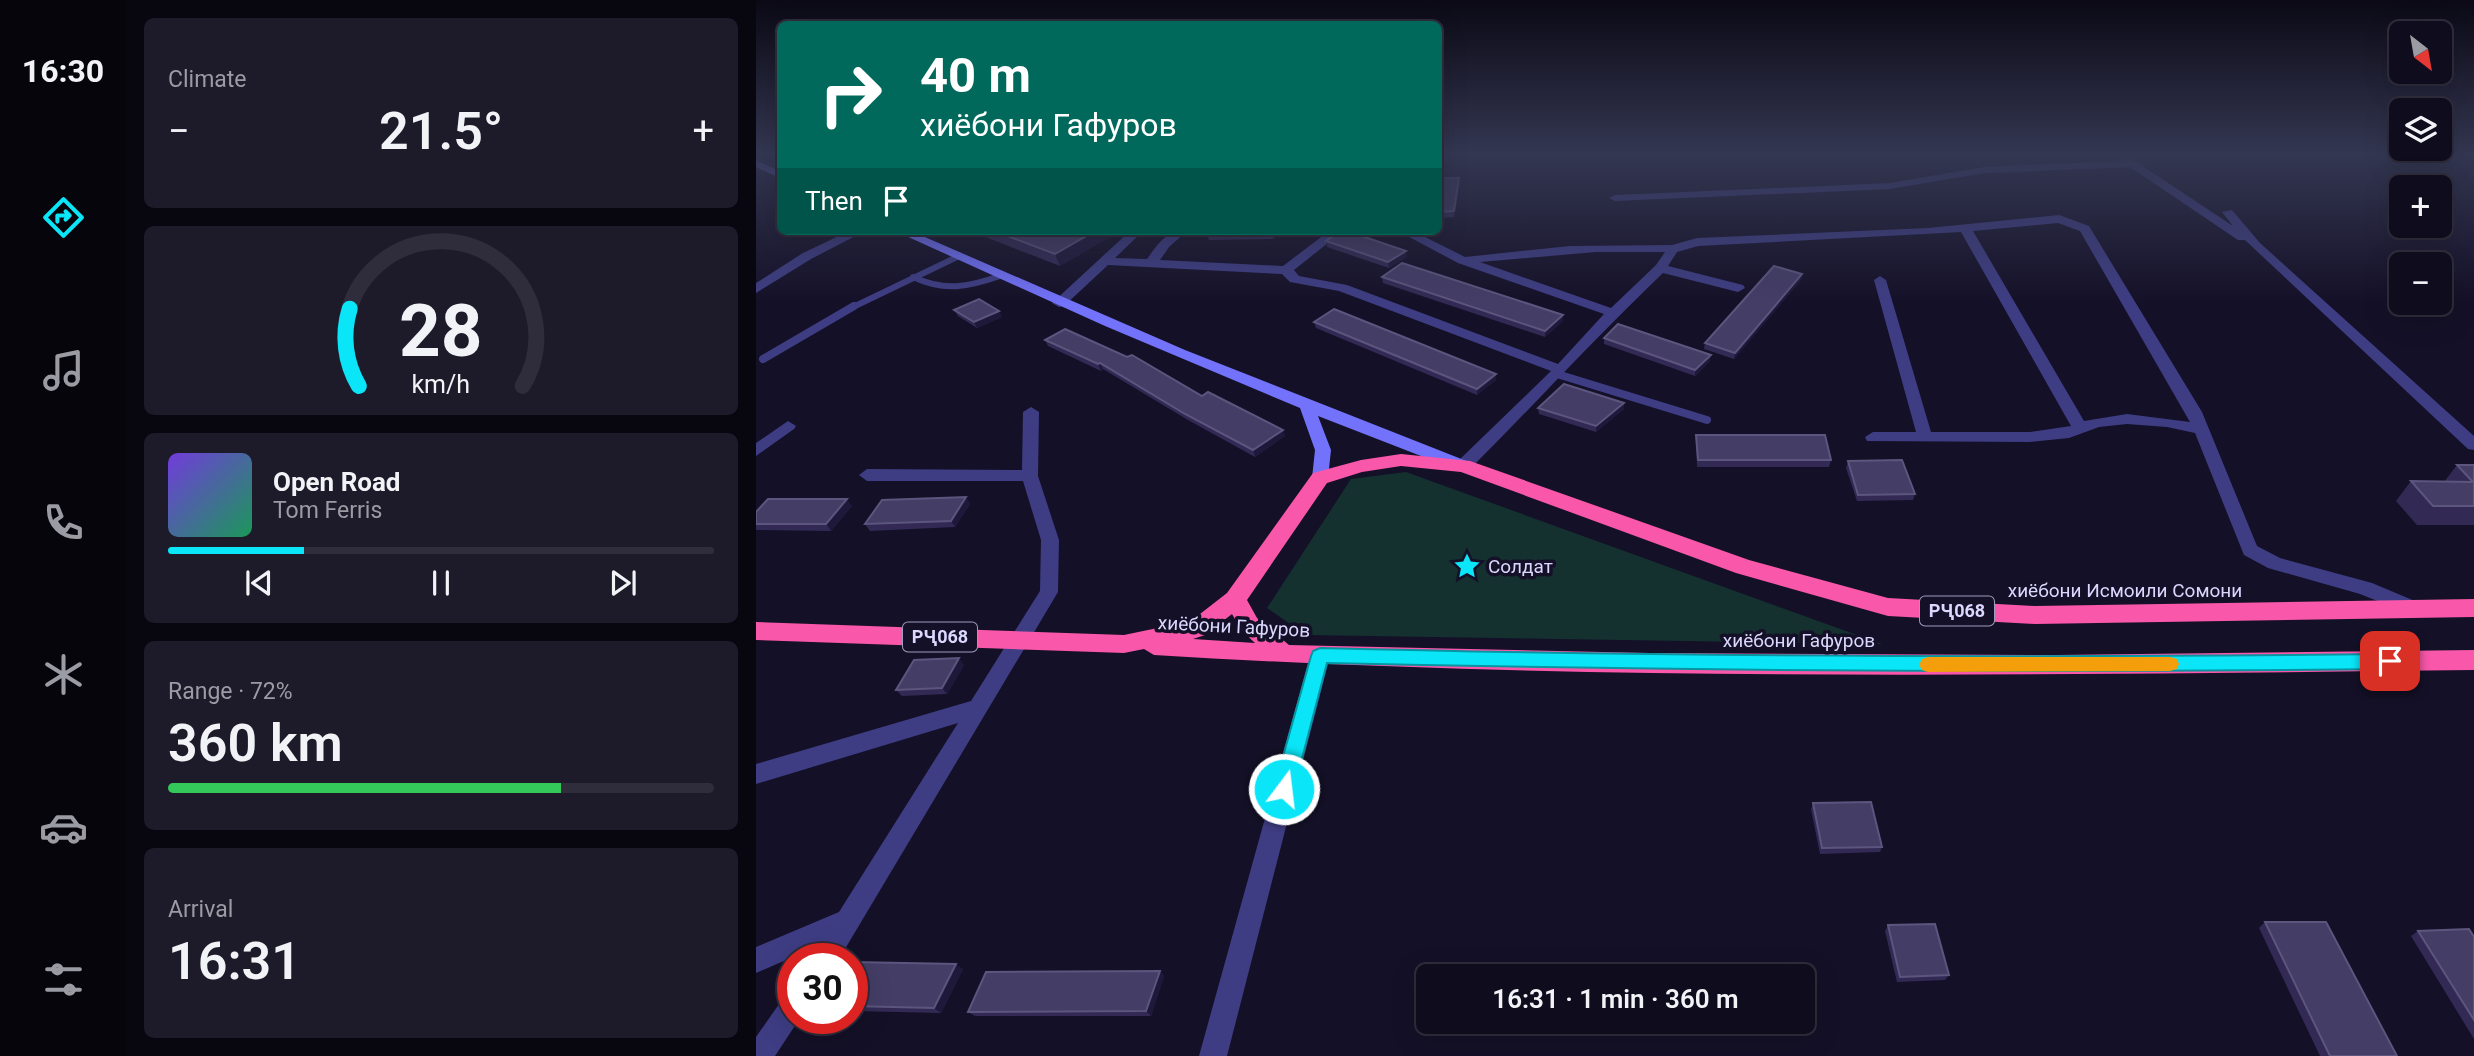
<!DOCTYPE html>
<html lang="en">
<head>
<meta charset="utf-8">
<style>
  :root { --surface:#0f0c1d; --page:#1d1a2a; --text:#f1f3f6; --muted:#9b9ba4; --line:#2f2c3b; --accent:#0ae5f7 }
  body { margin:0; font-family:Roboto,sans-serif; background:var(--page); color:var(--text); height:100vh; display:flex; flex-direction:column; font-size:26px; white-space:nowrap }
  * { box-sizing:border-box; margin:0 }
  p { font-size:23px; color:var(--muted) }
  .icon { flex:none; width:38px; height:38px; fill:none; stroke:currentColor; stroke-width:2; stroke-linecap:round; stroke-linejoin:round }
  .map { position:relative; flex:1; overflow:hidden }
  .panel { display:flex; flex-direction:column; gap:18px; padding:18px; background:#080710; width:630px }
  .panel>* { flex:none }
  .guide { position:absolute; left:21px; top:21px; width:665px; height:214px; border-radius:10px; box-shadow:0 7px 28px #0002,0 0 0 2px var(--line); background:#00695c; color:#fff; overflow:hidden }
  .needle { width:46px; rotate:149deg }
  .buttons { position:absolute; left:1633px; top:21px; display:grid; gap:14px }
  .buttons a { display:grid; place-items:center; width:63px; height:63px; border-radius:10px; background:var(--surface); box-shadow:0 7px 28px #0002,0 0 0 2px var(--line); font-size:35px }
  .speed { position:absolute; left:21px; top:943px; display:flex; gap:14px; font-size:35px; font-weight:700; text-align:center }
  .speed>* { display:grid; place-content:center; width:91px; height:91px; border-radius:50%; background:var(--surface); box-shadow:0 7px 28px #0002,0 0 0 2px var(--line); line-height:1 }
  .speed .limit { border:10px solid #d22; background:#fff; color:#111 }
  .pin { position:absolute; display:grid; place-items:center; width:60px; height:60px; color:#fff; margin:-30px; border-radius:14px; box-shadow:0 4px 10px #0006 }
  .me { position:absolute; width:77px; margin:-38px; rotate:15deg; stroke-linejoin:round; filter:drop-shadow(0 0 5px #0008) }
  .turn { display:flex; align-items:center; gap:24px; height:147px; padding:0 28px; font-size:32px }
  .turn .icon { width:91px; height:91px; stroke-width:2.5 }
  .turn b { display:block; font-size:49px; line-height:60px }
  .then { display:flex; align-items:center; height:66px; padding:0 28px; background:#0003; gap:14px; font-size:26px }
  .big { font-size:52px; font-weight:600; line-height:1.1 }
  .panel .card { flex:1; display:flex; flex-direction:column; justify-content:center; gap:10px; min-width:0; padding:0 24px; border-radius:10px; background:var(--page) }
  .panel .dial { align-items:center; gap:0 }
  .dial svg { height:182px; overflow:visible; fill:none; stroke:var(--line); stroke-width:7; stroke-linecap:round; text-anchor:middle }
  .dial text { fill:var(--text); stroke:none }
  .song { display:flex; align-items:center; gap:21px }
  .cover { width:84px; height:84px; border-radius:10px; background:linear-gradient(135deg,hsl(260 70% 55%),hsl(150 70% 35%)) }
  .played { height:7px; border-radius:4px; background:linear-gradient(90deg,var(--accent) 25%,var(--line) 25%) }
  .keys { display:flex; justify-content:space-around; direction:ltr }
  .heat { display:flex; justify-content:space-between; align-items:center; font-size:38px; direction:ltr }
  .charge { height:10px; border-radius:5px; background:linear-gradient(90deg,#34c759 72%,var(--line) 0) }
  .trip { position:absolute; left:660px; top:964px; width:399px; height:70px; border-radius:10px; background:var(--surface); box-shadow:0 7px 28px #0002,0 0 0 2px var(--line); font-weight:600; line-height:70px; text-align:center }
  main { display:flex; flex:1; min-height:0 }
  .tab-bar { display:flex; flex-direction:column; width:126px; justify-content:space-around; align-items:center; background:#06050c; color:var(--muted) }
  .tab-bar .icon { width:49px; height:49px }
  .tab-bar .on { color:var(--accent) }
  .tab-bar b { font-size:32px; color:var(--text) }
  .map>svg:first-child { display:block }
  .green { fill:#14302f }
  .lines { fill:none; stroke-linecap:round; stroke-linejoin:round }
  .lane-far1 { stroke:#3e3d84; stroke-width:6 }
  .lane { stroke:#3e3d84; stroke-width:8 }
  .street { fill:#3e3d84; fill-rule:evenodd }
  .secondary { fill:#7272fa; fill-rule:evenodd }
  .highway { fill:#f957a9; fill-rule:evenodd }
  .wall { fill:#322a54 }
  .shaded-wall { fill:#1e183a }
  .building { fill:#443d66; stroke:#5c557e; stroke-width:2 }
  .route { fill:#0ae5f7; stroke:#0695a1; stroke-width:2 }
  .slow { fill:#f59e0b }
  .labels { text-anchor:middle; stroke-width:7; stroke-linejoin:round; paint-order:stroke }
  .shield { fill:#141027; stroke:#9f9bbe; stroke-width:2 }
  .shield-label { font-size:18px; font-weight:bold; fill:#dbd7fe }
  .poi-label { font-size:19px; fill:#dbd7fe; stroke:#141027; text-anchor:start }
  .street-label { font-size:19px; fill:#dbd7fe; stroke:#141027 }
</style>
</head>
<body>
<main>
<nav class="tab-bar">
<b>16:30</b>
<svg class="icon on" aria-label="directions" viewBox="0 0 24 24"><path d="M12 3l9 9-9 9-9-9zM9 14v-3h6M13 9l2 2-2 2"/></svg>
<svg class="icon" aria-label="music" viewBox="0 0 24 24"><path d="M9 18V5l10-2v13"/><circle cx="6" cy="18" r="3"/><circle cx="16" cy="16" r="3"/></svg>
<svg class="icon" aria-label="phone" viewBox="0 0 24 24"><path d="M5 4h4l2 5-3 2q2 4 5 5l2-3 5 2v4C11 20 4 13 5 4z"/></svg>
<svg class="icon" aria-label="climate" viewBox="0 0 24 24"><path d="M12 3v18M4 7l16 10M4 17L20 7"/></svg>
<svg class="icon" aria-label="car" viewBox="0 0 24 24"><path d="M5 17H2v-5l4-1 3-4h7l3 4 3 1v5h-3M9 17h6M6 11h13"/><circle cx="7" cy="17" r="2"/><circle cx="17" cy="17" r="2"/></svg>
<svg class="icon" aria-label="filters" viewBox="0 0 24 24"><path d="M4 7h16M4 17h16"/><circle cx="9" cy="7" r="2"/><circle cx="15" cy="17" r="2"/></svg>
</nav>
<section class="panel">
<div class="card"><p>Climate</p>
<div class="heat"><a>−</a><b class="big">21.5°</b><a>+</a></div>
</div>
<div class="card dial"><svg viewBox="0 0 100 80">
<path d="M14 69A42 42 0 1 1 86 69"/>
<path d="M14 69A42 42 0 0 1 10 35" stroke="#0ae5f7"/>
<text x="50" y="56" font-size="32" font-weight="700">28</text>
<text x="50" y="72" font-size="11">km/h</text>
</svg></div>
<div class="card">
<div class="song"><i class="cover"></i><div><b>Open Road</b><p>Tom Ferris</p></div></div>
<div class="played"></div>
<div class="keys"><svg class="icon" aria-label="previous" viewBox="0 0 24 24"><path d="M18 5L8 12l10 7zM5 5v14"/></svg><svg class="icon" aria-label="pause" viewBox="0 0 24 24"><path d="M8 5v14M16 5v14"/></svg><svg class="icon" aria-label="next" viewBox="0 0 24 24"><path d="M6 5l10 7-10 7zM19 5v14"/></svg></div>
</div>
<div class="card"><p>Range · 72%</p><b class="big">360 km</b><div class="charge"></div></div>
<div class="card"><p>Arrival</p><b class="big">16:31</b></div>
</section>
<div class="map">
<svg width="1718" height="1056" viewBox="0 0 1718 1056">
  <rect width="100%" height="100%" fill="#141027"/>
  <path class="green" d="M650,472L1126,644L550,635L511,608L595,479Z"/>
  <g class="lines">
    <g class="lane-far1">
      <path d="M157,277C189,292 212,287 244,276"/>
      <path d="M95,308L201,257"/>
    </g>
    <g class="lane">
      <path d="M7,359L98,306"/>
      <path d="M801,374L951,420"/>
    </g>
    <g class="street">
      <path d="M1362,155H1370L1477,226L1466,212L1476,210L1504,243L1718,436V450L1712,449L1489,240H1482L1374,167L1228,173L1134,189L859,201L853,198L859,195L1134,183L1228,167L1365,161Z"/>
      <path d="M1303,215L1333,226L1446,412L1501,546L1524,558L1616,583L1666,604L1669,609L1666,614L1659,616L1604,594L1512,568L1488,555L1439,433L1411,427L1371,424L1343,427L1313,438L1274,442L1111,441L1109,437L1117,432H1160L1118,280L1124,276L1130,280L1175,432H1274L1315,426L1205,232L942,246L921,252L912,266L987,285L989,288L982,292L907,273C840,337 778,405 713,470H701L699,466L701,462L795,371L583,291L534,282L526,274L352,265L308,306L303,307L296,303L374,231H387L359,258L391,259C403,243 409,231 431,231L413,247L404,260L527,266L573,231H587L538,270L543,276L591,285L802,364L848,314L702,263L642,231H657L709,257L814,246L916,245L941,238L1172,228ZM1302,223L1324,231L1434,422L1371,414L1328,421L1217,231ZM840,252H909L900,265L855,308L724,262Z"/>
      <path d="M93,231H109L55,259L0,293V283L47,253Z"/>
      <path d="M275,407L283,412L282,476L303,540L302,592L83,959H56L62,946L0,973V947L83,912L202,723L0,784V764L215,701L284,591L285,540L267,481H111L103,475L111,469L266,470L267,412Z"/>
      <path d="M32,421L40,426L38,429L0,456V443Z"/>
      <path d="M564,648L571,650L574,656L471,1056H443L554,656L557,650Z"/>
      <path d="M37,993V1018H44L19,1056H0V1037L28,997Z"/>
    </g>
    <g class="secondary">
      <path d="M0,160L24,171V178L0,167Z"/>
      <path d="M139,231H155L429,350L713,462L715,466L713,470H701L562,416L575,450L572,478L570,482H558L556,478L559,450L544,408L349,326Z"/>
    </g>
    <path class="highway" d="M645,454L714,461L993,560L1132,598L1279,606L1718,599V617L1279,624L1132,616L980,573L705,472L645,466L606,472L571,483L491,600L501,618L533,645L892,653L1300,655L1718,650V670C1278,675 837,682 398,655L388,649L368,653L0,640V622L368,635L435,621L471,593L557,473L605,460ZM476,614L485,630L499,643L437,639L449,635Z"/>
  </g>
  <g class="wall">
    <path d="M703,178L704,183L698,217L682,218V184Z"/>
    <path d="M214,231H364L304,266Z"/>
    <path d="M522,231L518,239L453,240L451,235Z"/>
    <path d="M570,241L651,257L633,268L571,247Z"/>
    <path d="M1046,274L1045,280L978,359L948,349L949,343Z"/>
    <path d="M626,277L807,321L789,337L627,283Z"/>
    <path d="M198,310L246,317L221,328L202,316Z"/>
    <path d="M558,322L740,380L721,395L560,328Z"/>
    <path d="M848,338L954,361L939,376L848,344Z"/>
    <path d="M289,340L446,396L529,436L499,457L432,420L347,369L345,371L292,346Z"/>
    <path d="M782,408L868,409L840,432L783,414Z"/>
    <path d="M940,435L1075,460L1073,467H941Z"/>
    <path d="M1092,461L1159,494L1157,500L1101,501L1090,468Z"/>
    <path d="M1701,465H1718V525H1661L1640,501L1655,481L1688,482Z"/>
    <path d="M210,497L214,504L199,527L114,531L109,524Z"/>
    <path d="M96,506L75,531L0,530V512Z"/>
    <path d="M208,665L191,694L146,696L140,690Z"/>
    <path d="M1057,803L1126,847L1124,852L1064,854L1055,809Z"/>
    <path d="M1509,922L1641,1056H1564L1503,928Z"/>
    <path d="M1132,925L1193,975L1189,980L1141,982L1129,931Z"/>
    <path d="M1662,931L1718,937V1039L1655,936Z"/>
    <path d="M96,962L207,969L185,1013L96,1011Z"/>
    <path d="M404,971L408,976L395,1016H219L212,1012Z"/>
  </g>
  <g class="shaded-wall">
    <path d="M703,178L704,183L698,217V211Z"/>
    <path d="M339,231H364L304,266L299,254Z"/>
    <path d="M517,231H522L518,239L516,234Z"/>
    <path d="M650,251L651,257L633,268L632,262Z"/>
    <path d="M1046,274L1045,280L978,359L979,353Z"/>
    <path d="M243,311L246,317L221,328L218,322Z"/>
    <path d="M807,315V321L789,337V331Z"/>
    <path d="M955,355L954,361L939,376V370Z"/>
    <path d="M344,363L347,369L345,371L342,364Z"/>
    <path d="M740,374V380L721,395V389Z"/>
    <path d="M868,403V409L840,432V426Z"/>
    <path d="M527,430L529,436L499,457L497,450Z"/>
    <path d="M210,497L214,504L199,527L195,521Z"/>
    <path d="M91,499L96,506L75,531L70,524Z"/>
    <path d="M203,658L208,665L191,694L186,688Z"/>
    <path d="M200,964L207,969L185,1013L178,1008Z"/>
    <path d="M404,971L408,976L395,1016L390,1011Z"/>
  </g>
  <g class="building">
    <path d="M684,178H703L698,211L682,212V184Z"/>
    <path d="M238,231H339L299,254Z"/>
    <path d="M453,231H517L516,234L451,235Z"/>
    <path d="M584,231H591L650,251L632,262L570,241Z"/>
    <path d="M646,263L807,315L789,331L626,277Z"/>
    <path d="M1018,266L1046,274L979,353L949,343Z"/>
    <path d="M223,299L243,311L218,322L198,310Z"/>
    <path d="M578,309L740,374L721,389L558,322Z"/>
    <path d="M862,324L955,355L939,370L848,338Z"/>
    <path d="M309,329L371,357L376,355L446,396L452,392L527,430L497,450L429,414L344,363L342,364L289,340Z"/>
    <path d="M808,384L868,403L840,426L782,408Z"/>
    <path d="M940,435H1069L1075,460H942Z"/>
    <path d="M1146,460L1159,494L1102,495L1092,461Z"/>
    <path d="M1701,465H1718V506H1677L1655,481L1717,482Z"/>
    <path d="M210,497L195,521L109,524L126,500Z"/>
    <path d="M12,499H91L70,524H0V512Z"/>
    <path d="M203,658L186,688L140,690L158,660Z"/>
    <path d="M1115,802L1126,847L1066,848L1057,803Z"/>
    <path d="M1509,922H1570L1641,1056H1574Z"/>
    <path d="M1179,924L1193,975L1144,977L1132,925Z"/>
    <path d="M1713,929L1718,937V1020L1662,931Z"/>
    <path d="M96,962L200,964L178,1008L96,1006Z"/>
    <path d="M404,971L390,1011L212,1012L230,972Z"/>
  </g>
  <linearGradient id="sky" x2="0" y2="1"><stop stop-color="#0b0915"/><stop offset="0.51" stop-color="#343752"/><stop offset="1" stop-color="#343752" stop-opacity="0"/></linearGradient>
  <rect width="1718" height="303" fill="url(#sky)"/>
  <path class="route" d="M564,648C921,657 1277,658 1634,654L1641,656L1643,661L1641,667L1634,669C1280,673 926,671 571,663L538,789L535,796L528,798L521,796L518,789L555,656L557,651Z"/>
  <path class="slow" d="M1172,657H1414L1421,659L1423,664L1421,669L1414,671L1172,672L1166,670L1163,665L1166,659Z"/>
  <defs>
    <g id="sight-bare" transform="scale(2.1)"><path d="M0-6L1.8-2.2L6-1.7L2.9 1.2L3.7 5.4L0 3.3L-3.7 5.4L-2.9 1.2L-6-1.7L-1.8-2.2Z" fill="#0ae5f7" stroke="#141027" stroke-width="2.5" paint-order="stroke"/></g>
  </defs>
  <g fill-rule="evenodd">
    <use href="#sight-bare" x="711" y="566"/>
  </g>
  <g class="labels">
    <g class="shield">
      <rect x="1164" y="596.5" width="74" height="29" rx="5"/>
      <rect x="147" y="622.5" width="74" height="29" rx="5"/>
    </g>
    <g class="shield-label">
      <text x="1201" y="617">РҶ068</text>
      <text x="184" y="643">РҶ068</text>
    </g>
    <g class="poi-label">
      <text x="732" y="573">Солдат</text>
    </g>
    <g class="street-label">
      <text x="1369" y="597">хиёбони Исмоили Сомони</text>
      <text transform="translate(478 626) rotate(3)" y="7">хиёбони Гафуров</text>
      <text x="1043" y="647">хиёбони Гафуров</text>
    </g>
  </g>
</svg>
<div class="buttons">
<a><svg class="needle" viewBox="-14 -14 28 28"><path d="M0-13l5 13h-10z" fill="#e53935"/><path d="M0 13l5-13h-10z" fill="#9b9ba4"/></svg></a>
<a><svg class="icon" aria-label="layers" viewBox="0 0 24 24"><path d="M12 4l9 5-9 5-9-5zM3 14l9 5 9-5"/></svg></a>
<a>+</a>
<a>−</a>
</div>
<div class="speed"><div class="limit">30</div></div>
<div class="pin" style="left:1634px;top:661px;background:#d93025"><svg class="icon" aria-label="arrive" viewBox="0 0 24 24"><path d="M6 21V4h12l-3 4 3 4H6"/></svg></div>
<svg class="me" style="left:528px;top:789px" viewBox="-20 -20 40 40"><circle r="17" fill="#0ae5f7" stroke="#fff" stroke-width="3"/><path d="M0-11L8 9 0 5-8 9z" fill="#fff"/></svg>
<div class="trip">16:31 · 1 min · 360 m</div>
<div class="guide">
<div class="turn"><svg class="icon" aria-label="right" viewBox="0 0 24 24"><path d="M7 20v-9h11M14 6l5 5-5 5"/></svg><div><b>40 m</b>хиёбони Гафуров</div></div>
<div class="then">Then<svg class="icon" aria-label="arrive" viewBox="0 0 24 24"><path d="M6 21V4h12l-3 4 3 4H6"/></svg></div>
</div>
</div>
</main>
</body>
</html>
